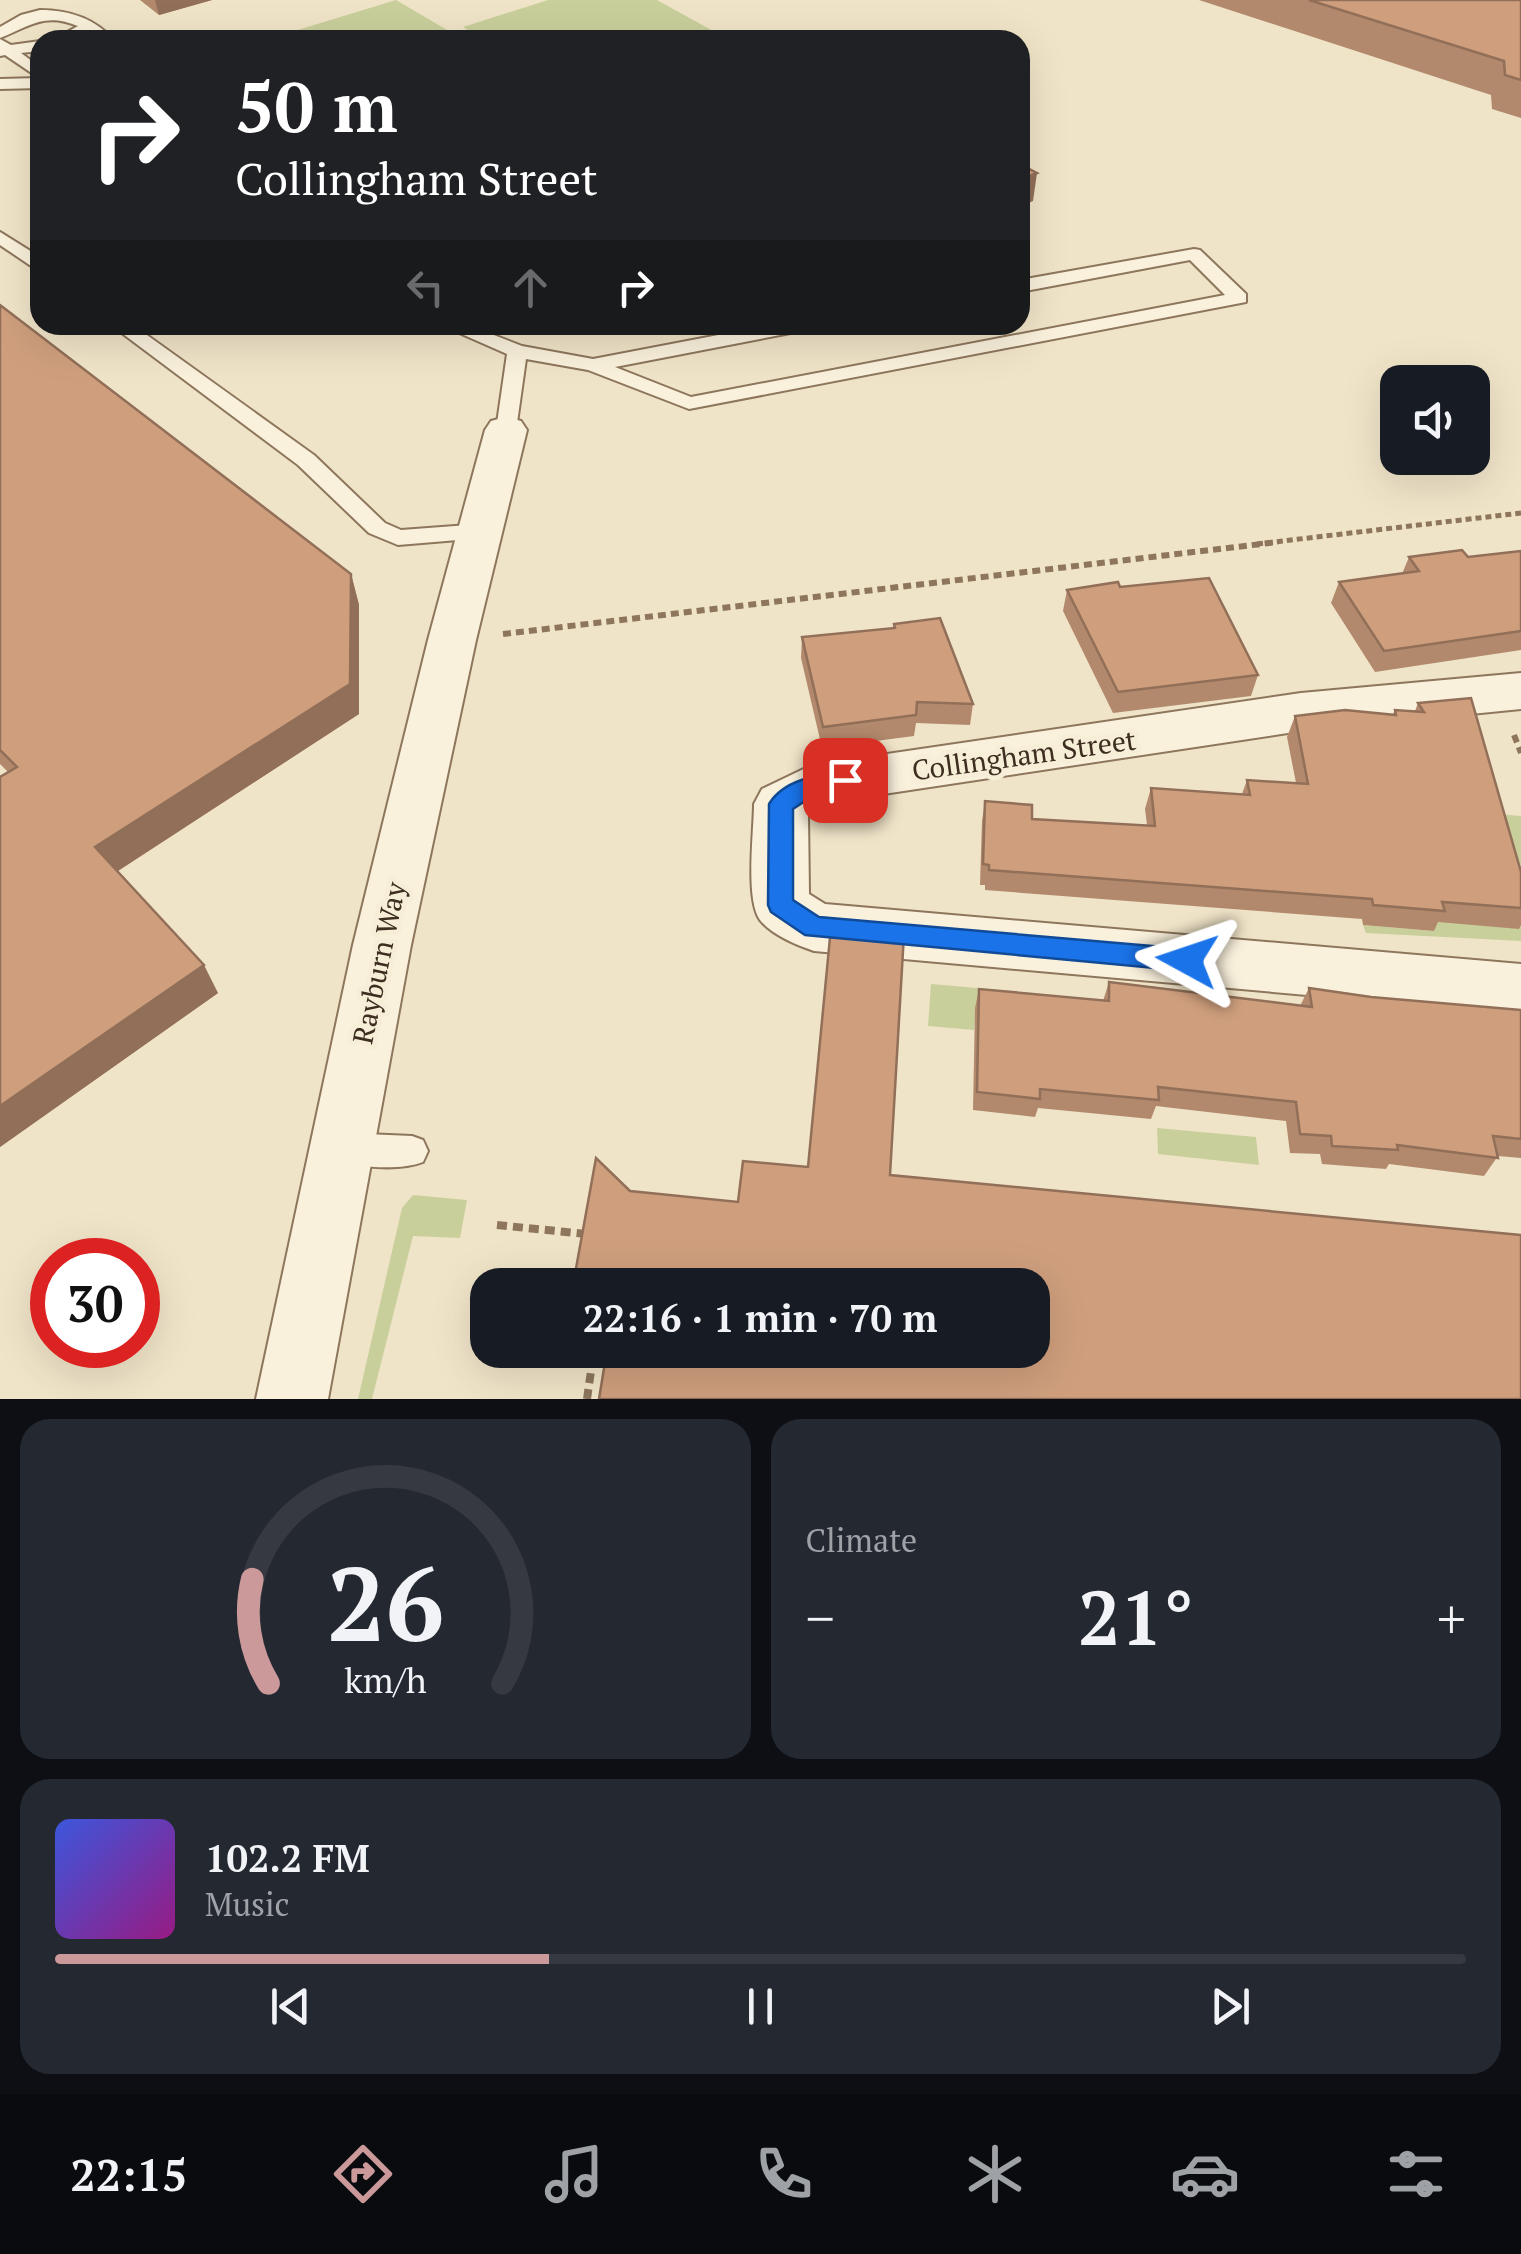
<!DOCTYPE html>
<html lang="en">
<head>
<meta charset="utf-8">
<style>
  :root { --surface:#171b24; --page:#242831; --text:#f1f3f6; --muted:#9ea1a6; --line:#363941; --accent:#cc999b }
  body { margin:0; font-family:"PT Serif",serif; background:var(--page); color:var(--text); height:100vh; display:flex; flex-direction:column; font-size:38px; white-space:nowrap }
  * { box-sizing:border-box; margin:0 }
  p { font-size:32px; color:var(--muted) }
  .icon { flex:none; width:55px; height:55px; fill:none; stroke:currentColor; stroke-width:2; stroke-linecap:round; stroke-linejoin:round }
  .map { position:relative; height:1399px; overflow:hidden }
  .side { display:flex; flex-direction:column; gap:20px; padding:20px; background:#0d0f14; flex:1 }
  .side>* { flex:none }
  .guide { position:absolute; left:30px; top:30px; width:1000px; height:305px; border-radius:30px; box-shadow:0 10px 40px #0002; background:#202124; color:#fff; overflow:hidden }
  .tools { position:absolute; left:1380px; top:365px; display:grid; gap:20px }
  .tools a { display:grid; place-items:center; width:110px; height:110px; border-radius:20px; background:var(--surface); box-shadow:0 10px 40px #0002; font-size:50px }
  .speed { position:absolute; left:30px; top:1238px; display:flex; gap:20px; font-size:50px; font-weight:700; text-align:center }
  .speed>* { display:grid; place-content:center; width:130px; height:130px; border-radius:50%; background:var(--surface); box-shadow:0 10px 40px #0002; line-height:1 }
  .speed .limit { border:15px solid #d22; background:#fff; color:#111 }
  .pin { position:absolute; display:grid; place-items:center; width:85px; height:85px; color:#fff; margin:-42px; border-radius:20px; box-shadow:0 5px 15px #0006 }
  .me { position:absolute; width:110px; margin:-55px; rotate:275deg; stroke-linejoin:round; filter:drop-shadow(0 0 8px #0008) }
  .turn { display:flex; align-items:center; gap:35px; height:210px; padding:0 40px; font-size:45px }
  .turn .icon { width:130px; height:130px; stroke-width:2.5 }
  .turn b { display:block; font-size:70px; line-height:85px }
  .lanes { display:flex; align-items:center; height:95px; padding:0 40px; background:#0003; justify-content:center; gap:50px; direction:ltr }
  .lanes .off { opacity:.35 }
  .big { font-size:75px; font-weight:800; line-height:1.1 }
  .side .card { flex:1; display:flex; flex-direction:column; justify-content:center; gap:15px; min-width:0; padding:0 35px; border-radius:30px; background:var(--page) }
  .side .dial { align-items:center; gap:0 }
  .dial svg { height:260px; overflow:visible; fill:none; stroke:var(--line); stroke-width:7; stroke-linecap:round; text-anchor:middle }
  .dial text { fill:var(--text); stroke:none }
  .song { display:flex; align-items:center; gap:30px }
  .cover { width:120px; height:120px; border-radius:15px; background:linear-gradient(135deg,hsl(230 70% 55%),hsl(310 70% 35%)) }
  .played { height:10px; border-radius:5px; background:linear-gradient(90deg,var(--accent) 35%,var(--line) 35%) }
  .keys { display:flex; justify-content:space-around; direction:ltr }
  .heat { display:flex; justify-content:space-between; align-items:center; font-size:55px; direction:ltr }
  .side .tiles { flex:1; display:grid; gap:20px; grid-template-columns:1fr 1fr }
  .card:last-child { grid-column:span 2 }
  .trip { position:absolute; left:470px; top:1268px; width:580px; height:100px; border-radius:30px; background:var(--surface); box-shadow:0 10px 40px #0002; font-weight:800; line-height:100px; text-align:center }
  .tab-bar { display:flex; height:160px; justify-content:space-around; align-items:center; background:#090b0e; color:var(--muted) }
  .tab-bar .icon { width:70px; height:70px }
  .tab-bar .selected { color:var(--accent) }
  .tab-bar b { font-size:45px; color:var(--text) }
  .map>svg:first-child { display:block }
  .green { fill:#c9cf9b }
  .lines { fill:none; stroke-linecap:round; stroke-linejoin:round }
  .service-casing { stroke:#8d765c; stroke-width:4 }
  .minor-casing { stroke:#8d765c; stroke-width:4 }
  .path-far2 { stroke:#8d765c; stroke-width:5; stroke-dasharray:6 4; stroke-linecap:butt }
  .path-far1 { stroke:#8d765c; stroke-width:6; stroke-dasharray:8 5; stroke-linecap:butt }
  .path { stroke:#8d765c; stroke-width:8; stroke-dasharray:10 6; stroke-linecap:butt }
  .service { fill:#faf1dc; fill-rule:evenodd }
  .minor { fill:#faf1dc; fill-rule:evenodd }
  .wall { fill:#b2896c }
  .shaded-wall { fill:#916f58 }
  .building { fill:#cf9f7d; stroke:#916f58; stroke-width:2.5 }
  .route { fill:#1a73e8; stroke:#114b97; stroke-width:2.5 }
  .labels { text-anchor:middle; stroke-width:10; stroke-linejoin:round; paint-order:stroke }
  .street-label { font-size:28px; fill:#3d2e20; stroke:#f7eed8 }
</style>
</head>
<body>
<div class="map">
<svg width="1521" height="1399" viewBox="0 0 1521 1399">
  <rect width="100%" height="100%" fill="#f0e4c8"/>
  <g class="green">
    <path d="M396,0L464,40H265Z"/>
    <path d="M548,0H657L713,31L686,40H484L463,27Z"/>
    <path d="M1452,811L1518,928L1485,813L1521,816V941L1366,933L1363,925L1433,931Z"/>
    <path d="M931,984L1034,993V1014L976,1008L974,1030L928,1026Z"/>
    <path d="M1157,1128L1256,1137L1259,1165L1158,1154Z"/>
    <path d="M413,1195L467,1200L460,1238L413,1236L372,1399H358L402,1208Z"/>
  </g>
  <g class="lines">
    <g class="service-casing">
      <g id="service">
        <path d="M40,10C71,10 95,19 114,40H98L89,32L72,40H53L78,26C44,12 30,26 0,38V27L21,15Z"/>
        <path d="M0,39L11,45L40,41V51L21,53L40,67V88L0,89V79L39,78L5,55L0,56Z"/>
        <path d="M0,232L40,257V272L0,245Z"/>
        <path d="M1194,249L1200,250L1246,294V302L689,409L588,370L526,359L516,430L506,436L496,430L507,354L441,325H468L522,346L593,359L771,325H811L801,331L615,367L691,397L1225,295L1190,260L1020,292V280Z"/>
        <path d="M111,325H133L314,455L385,523L401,530L482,524L493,531L482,538L398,545L369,533L298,465Z"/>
        <path d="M342,1133L412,1136L423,1140L428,1151L423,1162C400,1171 354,1168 331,1158L326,1148L331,1138Z"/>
      </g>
    </g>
    <g class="minor-casing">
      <g id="minor">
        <path d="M506,417L521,421L527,430L476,640L411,945L328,1399H256L353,945L428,640L485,430L491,421Z"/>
        <path d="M1521,673V709L1301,731L824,803L808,814L809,894L825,904L1521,964V1014L814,951C796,945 772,935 760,920C745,900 754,830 754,804L762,789L812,765L1301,693Z"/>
      </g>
    </g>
    <path class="path-far2" d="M1257,544L1521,513"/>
    <g class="path-far1">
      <path d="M503,634L1278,542"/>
      <path d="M1514,735L1521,753"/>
    </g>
    <g class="path">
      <path d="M497,1225L586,1234"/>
      <path d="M587,1399L594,1350"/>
    </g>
    <use href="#service" class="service"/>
    <use href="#minor" class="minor"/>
  </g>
  <g class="wall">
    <path d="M140,0H212L159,15Z"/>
    <path d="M1199,0H1521V118L1492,109L1491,95Z"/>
    <path d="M0,305L351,574L359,605V714L118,871L218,993L0,1147V777L8,772L0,764Z"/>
    <path d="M1521,551V650L1375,672L1331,603L1339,582L1402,574L1409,557H1468Z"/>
    <path d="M1120,587L1258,675L1251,696L1113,713L1063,611L1067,590Z"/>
    <path d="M894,624L973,704L970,725L916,723L914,736L822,748L801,658L802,637L893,628Z"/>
    <path d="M1471,698L1521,908V925L1519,929L1438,922L1434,931L1363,925L1362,919L985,890V885H980L982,821L985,801L1032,819L1147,825L1145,809L1151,788L1242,794L1247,780L1296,783L1287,737L1295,716L1393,714L1395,710L1415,711L1418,703Z"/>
    <path d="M1109,982L1300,1006L1309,988L1371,997L1521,1010V1158L1498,1156L1484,1176L1389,1164L1386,1169L1322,1164L1320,1154L1290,1153L1286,1121L1156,1106L1151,1119L1038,1108L1035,1117L973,1110L975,1008L979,989L1103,1001Z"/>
  </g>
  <g class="shaded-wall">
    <path d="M155,0H212L159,15Z"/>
    <path d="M1037,173L1033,201L1020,207V180Z"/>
    <path d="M351,574L359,605V714L110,876L95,847Z"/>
    <path d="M204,965L218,993L0,1147V1106Z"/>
  </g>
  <g class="building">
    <path d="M1309,0H1521V80L1505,75L1504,61Z"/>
    <path d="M1020,164L1037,173L1020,180Z"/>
    <path d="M0,305L351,574L350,684L95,847L204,965L0,1106V777L17,767L0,750Z"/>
    <path d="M1462,550L1468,557L1521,551V631L1384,651L1339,582L1419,571L1409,557Z"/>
    <path d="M1209,578L1258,675L1118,692L1067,590L1118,582L1120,587Z"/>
    <path d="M940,618L973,704L917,702L916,715L823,727L802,637L895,628L894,624Z"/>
    <path d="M1471,698L1521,872V908L1442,902L1445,911L1373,905L1372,899L989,870V865L983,864L985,801L1032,805V819L1155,826L1151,788L1250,795L1247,780L1308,784L1295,716L1345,710L1396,715L1395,710L1424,712L1418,703Z"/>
    <path d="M831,927L904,934L890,1175L1521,1235V1399H599L607,1350H1032V1285H573L596,1158L630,1191L738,1202L743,1161L808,1167Z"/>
    <path d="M1109,982L1312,1007L1309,988L1371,997L1521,1010V1139L1493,1136L1498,1158L1397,1145L1398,1150L1332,1146L1331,1136L1300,1134L1296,1102L1158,1087L1159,1100L1040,1089V1099L977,1092L979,989L1109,1001Z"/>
  </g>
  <path class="route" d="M845,771L854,774L857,780L854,787L817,793L793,809V900L819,917L1187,949L1197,952L1200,960L1197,968L1187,971L805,935L771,912L768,905L769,804C784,779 818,775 845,771Z"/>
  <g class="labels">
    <g class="street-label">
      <text transform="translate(1024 755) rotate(-8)" y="10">Collingham Street</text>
      <text transform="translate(379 963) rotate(-78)" y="10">Rayburn Way</text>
    </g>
  </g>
</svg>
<div class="tools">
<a><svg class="icon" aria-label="sound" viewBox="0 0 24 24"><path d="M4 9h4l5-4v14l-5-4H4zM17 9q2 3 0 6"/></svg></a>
</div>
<div class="speed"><div class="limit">30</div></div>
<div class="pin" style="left:845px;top:780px;background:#d93025"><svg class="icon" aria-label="arrive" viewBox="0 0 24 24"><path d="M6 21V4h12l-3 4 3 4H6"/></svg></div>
<svg class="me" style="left:1187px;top:960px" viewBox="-20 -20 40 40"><path d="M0-17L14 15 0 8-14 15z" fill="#1a73e8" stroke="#fff" stroke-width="4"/></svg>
<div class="trip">22:16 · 1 min · 70 m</div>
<div class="guide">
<div class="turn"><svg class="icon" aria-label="right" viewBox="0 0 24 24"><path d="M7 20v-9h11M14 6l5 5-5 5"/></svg><div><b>50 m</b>Collingham Street</div></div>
<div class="lanes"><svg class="icon off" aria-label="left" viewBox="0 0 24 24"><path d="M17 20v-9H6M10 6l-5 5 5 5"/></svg><svg class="icon off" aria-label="ahead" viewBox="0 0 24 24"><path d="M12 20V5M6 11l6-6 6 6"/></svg><svg class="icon" aria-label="right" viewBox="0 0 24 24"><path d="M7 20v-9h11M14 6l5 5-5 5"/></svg></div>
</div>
</div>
<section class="side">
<div class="tiles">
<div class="card dial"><svg viewBox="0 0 100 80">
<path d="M14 69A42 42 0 1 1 86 69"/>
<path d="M14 69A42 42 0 0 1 9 37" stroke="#cc999b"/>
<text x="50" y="56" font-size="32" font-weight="700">26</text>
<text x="50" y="72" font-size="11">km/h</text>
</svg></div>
<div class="card"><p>Climate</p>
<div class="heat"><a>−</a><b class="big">21°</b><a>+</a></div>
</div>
<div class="card">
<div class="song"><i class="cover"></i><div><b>102.2 FM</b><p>Music</p></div></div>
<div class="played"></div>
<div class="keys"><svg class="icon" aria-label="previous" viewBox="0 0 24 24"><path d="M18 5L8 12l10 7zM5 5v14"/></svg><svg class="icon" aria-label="pause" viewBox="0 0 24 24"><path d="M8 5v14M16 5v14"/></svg><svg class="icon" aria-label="next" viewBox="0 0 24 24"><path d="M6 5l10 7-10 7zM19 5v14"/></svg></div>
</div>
</div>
</section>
<nav class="tab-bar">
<b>22:15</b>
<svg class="icon selected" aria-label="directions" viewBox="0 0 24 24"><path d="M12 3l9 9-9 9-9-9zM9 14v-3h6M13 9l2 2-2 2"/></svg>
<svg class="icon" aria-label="music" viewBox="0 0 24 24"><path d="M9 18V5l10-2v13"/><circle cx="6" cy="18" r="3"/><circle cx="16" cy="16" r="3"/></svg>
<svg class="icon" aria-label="phone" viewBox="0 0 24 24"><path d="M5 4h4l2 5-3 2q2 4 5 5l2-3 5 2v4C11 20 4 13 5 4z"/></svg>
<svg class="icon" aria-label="climate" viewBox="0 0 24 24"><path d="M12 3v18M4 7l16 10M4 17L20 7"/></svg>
<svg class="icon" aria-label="car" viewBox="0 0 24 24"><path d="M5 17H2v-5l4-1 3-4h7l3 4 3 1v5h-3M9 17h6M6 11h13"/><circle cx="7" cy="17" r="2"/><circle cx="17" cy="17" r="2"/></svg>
<svg class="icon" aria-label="filters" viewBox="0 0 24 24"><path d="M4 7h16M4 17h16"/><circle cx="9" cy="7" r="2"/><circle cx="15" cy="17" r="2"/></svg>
</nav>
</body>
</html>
